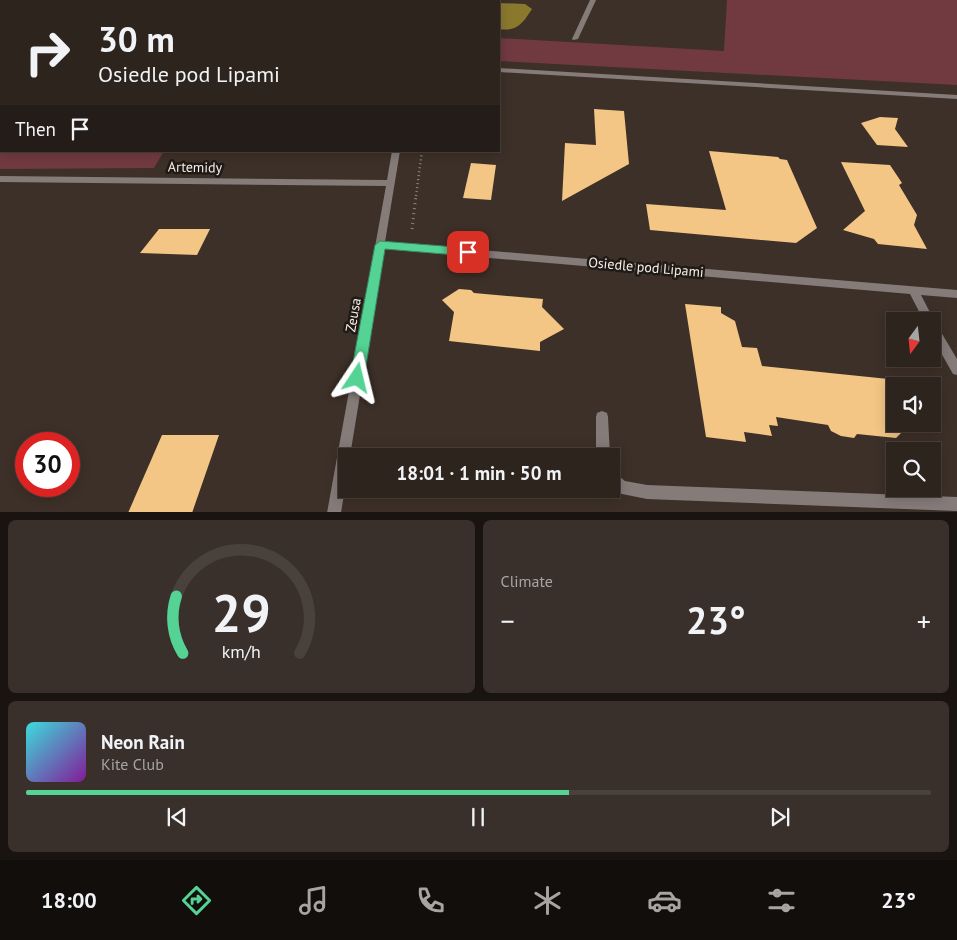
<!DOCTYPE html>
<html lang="en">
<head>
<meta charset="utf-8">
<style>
  :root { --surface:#2e241e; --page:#3a302b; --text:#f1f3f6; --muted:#a7a4a4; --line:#49413c; --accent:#54d395 }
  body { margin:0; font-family:"PT Sans",sans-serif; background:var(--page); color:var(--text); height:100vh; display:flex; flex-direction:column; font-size:19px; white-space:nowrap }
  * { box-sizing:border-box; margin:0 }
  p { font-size:16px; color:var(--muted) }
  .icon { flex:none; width:28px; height:28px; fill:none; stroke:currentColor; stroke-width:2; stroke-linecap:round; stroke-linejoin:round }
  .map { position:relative; height:512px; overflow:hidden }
  .panel { display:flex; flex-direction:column; gap:8px; padding:8px; background:#191410; flex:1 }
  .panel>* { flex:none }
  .guide { position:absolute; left:0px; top:0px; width:500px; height:152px; box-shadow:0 2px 12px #0003,0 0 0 1px var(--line); background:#2e241e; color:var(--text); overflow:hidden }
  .needle { width:32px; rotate:195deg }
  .tools { position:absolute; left:886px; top:312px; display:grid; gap:10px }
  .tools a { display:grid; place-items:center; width:55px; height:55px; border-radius:0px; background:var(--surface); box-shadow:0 2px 12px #0003,0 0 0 1px var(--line); font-size:25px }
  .speed { position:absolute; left:15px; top:432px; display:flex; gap:10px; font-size:25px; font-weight:700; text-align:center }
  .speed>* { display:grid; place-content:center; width:65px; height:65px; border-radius:50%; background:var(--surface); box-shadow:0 2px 12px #0003,0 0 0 1px var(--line); line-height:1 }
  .speed .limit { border:8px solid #d22; background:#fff; color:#111 }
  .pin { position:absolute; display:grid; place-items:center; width:42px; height:42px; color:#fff; margin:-21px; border-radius:10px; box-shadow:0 2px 8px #0006 }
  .me { position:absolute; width:55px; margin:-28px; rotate:10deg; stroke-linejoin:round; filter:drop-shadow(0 0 4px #0008) }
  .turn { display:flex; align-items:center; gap:18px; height:105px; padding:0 15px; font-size:22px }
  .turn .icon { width:65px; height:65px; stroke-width:2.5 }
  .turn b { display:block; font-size:35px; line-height:42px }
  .then { display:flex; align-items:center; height:48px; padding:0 15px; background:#0003; gap:10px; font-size:19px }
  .big { font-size:38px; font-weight:600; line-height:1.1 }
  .panel .widget { flex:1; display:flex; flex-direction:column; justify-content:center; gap:8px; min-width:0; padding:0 18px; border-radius:8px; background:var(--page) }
  .panel .dial { align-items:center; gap:0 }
  .dial svg { height:130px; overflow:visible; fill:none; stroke:var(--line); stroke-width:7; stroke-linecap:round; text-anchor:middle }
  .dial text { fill:var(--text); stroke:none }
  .song { display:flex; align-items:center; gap:15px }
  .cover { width:60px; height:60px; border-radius:8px; background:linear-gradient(135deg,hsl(180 70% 55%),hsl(290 70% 35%)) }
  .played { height:5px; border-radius:2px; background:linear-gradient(90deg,var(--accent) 60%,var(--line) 60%) }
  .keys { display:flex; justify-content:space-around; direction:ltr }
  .heat { display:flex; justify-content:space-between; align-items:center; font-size:28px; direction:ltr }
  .panel .tiles { flex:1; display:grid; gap:8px; grid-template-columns:1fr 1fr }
  .widget:last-child { grid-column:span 2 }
  .trip { position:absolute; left:338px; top:448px; width:282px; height:50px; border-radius:0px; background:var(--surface); box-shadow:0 2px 12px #0003,0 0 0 1px var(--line); font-weight:600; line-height:50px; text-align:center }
  .menu { display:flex; height:80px; justify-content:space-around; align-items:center; background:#120e0c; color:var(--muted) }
  .menu .icon { width:35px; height:35px }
  .menu .current { color:var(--accent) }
  .menu b { font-size:22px; color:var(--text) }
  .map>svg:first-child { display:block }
  .green { fill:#713a40 }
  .water { fill:#8a792d }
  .building { fill:#f3c685 }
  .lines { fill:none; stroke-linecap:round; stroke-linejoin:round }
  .path-far1 { stroke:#91867f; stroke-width:2.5; stroke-dasharray:1 3; stroke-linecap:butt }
  .path { stroke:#91867f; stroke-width:3; stroke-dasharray:1 4; stroke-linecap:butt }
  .service { fill:#857c7a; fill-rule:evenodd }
  .minor { fill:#857c7a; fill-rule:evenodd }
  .route { fill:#54d395; stroke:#378961 }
  .labels { text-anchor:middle; stroke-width:5; stroke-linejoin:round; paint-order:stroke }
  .street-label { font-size:14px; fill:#f7eee8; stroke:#201a16 }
</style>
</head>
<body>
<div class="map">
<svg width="957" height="513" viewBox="0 0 957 513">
  <rect width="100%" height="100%" fill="#3d3028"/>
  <g class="green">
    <path d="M18,0H324L23,1Z"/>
    <path d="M727,0H957V85L499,61V38L724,51Z"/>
    <path d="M0,12L1,151H164L154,168L0,169Z"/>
  </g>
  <path class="water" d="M499,3L525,4L532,9C523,23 517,32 499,29Z"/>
  <g class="building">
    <path d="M594,109L624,111L629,164L562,201L565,143L596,145Z"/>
    <path d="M880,117L898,118L895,129L908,147L877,145L861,123Z"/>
    <path d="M709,151L778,157L780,159L787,160L817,228L796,243L650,230L646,204L726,210Z"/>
    <path d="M841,162L890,165L902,183L899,185L917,215L914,225L927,249L878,244L874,239L843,230L865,211Z"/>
    <path d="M471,163L496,165L491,200L463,198Z"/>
    <path d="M159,229H210L197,255L140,253Z"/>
    <path d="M459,289L471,290L474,293L543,299L542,307L564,329L540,342V351L449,341L454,312L442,300Z"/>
    <path d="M685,304L721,307V313L735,321L742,347L757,348L762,366L898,380L901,386H895V424H910L896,438L857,434L854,438L841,436L831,431L828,425L776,417L778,426L769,425L772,436L744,432L746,442L706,437Z"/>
    <path d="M162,435H219L192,513H128Z"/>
  </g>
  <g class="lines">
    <path class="path-far1" d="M416,196L422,151"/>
    <path class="path" d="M412,229L416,195"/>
    <path class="service" d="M590,0H596L578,39L573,40L572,39Z"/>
    <g class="minor">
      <path d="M0,0L2,1L1,5L0,4Z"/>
      <path d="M499,68L957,95V99L499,72Z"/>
      <path d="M392,151H400L385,242L957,290V298L921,295L935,322L957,359V375L953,374L932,337V321H924L910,294L384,249L350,456H346V482L341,513H327L386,186L0,182V176L387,180Z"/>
      <path d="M602,411L607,413L608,417L610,456H596V417L597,413Z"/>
      <path d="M611,470L625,481L647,485L957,497V511L647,499L622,494L611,487Z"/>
    </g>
  </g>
  <path class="route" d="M380,241L468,248L473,252L468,256L385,249L364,378L362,383L357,385L352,383L350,378L375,245Z"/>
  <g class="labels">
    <g class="street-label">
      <text transform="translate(195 167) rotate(1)" y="5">Artemidy</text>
      <text transform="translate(646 267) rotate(5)" y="5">Osiedle pod Lipami</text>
      <text transform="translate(353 315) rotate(-80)" y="5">Zeusa</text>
    </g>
  </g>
</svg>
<div class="tools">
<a><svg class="needle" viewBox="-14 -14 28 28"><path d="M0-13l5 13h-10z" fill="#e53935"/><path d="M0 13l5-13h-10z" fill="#a7a4a4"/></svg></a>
<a><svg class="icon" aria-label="sound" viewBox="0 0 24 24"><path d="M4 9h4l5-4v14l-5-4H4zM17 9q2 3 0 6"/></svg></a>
<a><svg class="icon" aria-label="search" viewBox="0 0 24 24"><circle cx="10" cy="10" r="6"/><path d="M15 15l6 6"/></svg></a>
</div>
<div class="speed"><div class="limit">30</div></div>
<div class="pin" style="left:468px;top:252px;background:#d93025"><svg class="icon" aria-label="arrive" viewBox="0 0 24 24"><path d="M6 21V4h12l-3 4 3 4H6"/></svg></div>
<svg class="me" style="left:357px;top:378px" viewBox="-20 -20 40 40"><path d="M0-17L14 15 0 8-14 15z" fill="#54d395" stroke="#fff" stroke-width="4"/></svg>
<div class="trip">18:01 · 1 min · 50 m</div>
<div class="guide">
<div class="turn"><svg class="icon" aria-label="right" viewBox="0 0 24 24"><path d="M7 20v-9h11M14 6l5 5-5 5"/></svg><div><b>30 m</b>Osiedle pod Lipami</div></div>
<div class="then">Then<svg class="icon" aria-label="arrive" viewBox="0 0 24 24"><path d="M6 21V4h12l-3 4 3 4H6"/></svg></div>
</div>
</div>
<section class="panel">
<div class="tiles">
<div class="widget dial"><svg viewBox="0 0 100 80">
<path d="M14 69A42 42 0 1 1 86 69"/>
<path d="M14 69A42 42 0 0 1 10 34" stroke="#54d395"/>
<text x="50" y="56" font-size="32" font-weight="700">29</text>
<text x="50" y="72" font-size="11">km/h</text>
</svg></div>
<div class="widget"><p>Climate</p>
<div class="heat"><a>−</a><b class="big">23°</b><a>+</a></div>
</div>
<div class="widget">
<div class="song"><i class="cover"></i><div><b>Neon Rain</b><p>Kite Club</p></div></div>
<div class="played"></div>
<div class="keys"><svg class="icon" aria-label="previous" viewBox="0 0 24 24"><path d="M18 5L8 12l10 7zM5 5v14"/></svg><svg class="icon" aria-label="pause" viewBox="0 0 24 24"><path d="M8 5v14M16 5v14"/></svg><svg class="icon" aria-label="next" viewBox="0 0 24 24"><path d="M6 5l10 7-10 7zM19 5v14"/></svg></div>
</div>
</div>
</section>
<nav class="menu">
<b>18:00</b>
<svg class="icon current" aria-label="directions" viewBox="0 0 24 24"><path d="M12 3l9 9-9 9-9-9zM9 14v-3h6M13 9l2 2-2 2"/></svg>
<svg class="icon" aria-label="music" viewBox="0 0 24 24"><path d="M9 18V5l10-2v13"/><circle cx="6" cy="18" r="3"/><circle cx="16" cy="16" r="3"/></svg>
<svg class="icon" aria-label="phone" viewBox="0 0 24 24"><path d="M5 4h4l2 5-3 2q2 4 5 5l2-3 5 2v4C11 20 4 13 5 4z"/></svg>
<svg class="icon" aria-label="climate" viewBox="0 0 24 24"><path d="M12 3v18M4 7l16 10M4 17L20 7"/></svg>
<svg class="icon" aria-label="car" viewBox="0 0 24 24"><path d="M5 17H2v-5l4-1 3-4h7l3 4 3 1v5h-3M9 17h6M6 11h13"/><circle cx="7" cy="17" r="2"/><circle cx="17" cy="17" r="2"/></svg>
<svg class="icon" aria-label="filters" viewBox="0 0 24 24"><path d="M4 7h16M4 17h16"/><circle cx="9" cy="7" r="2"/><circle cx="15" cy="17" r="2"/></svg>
<b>23°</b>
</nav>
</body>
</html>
